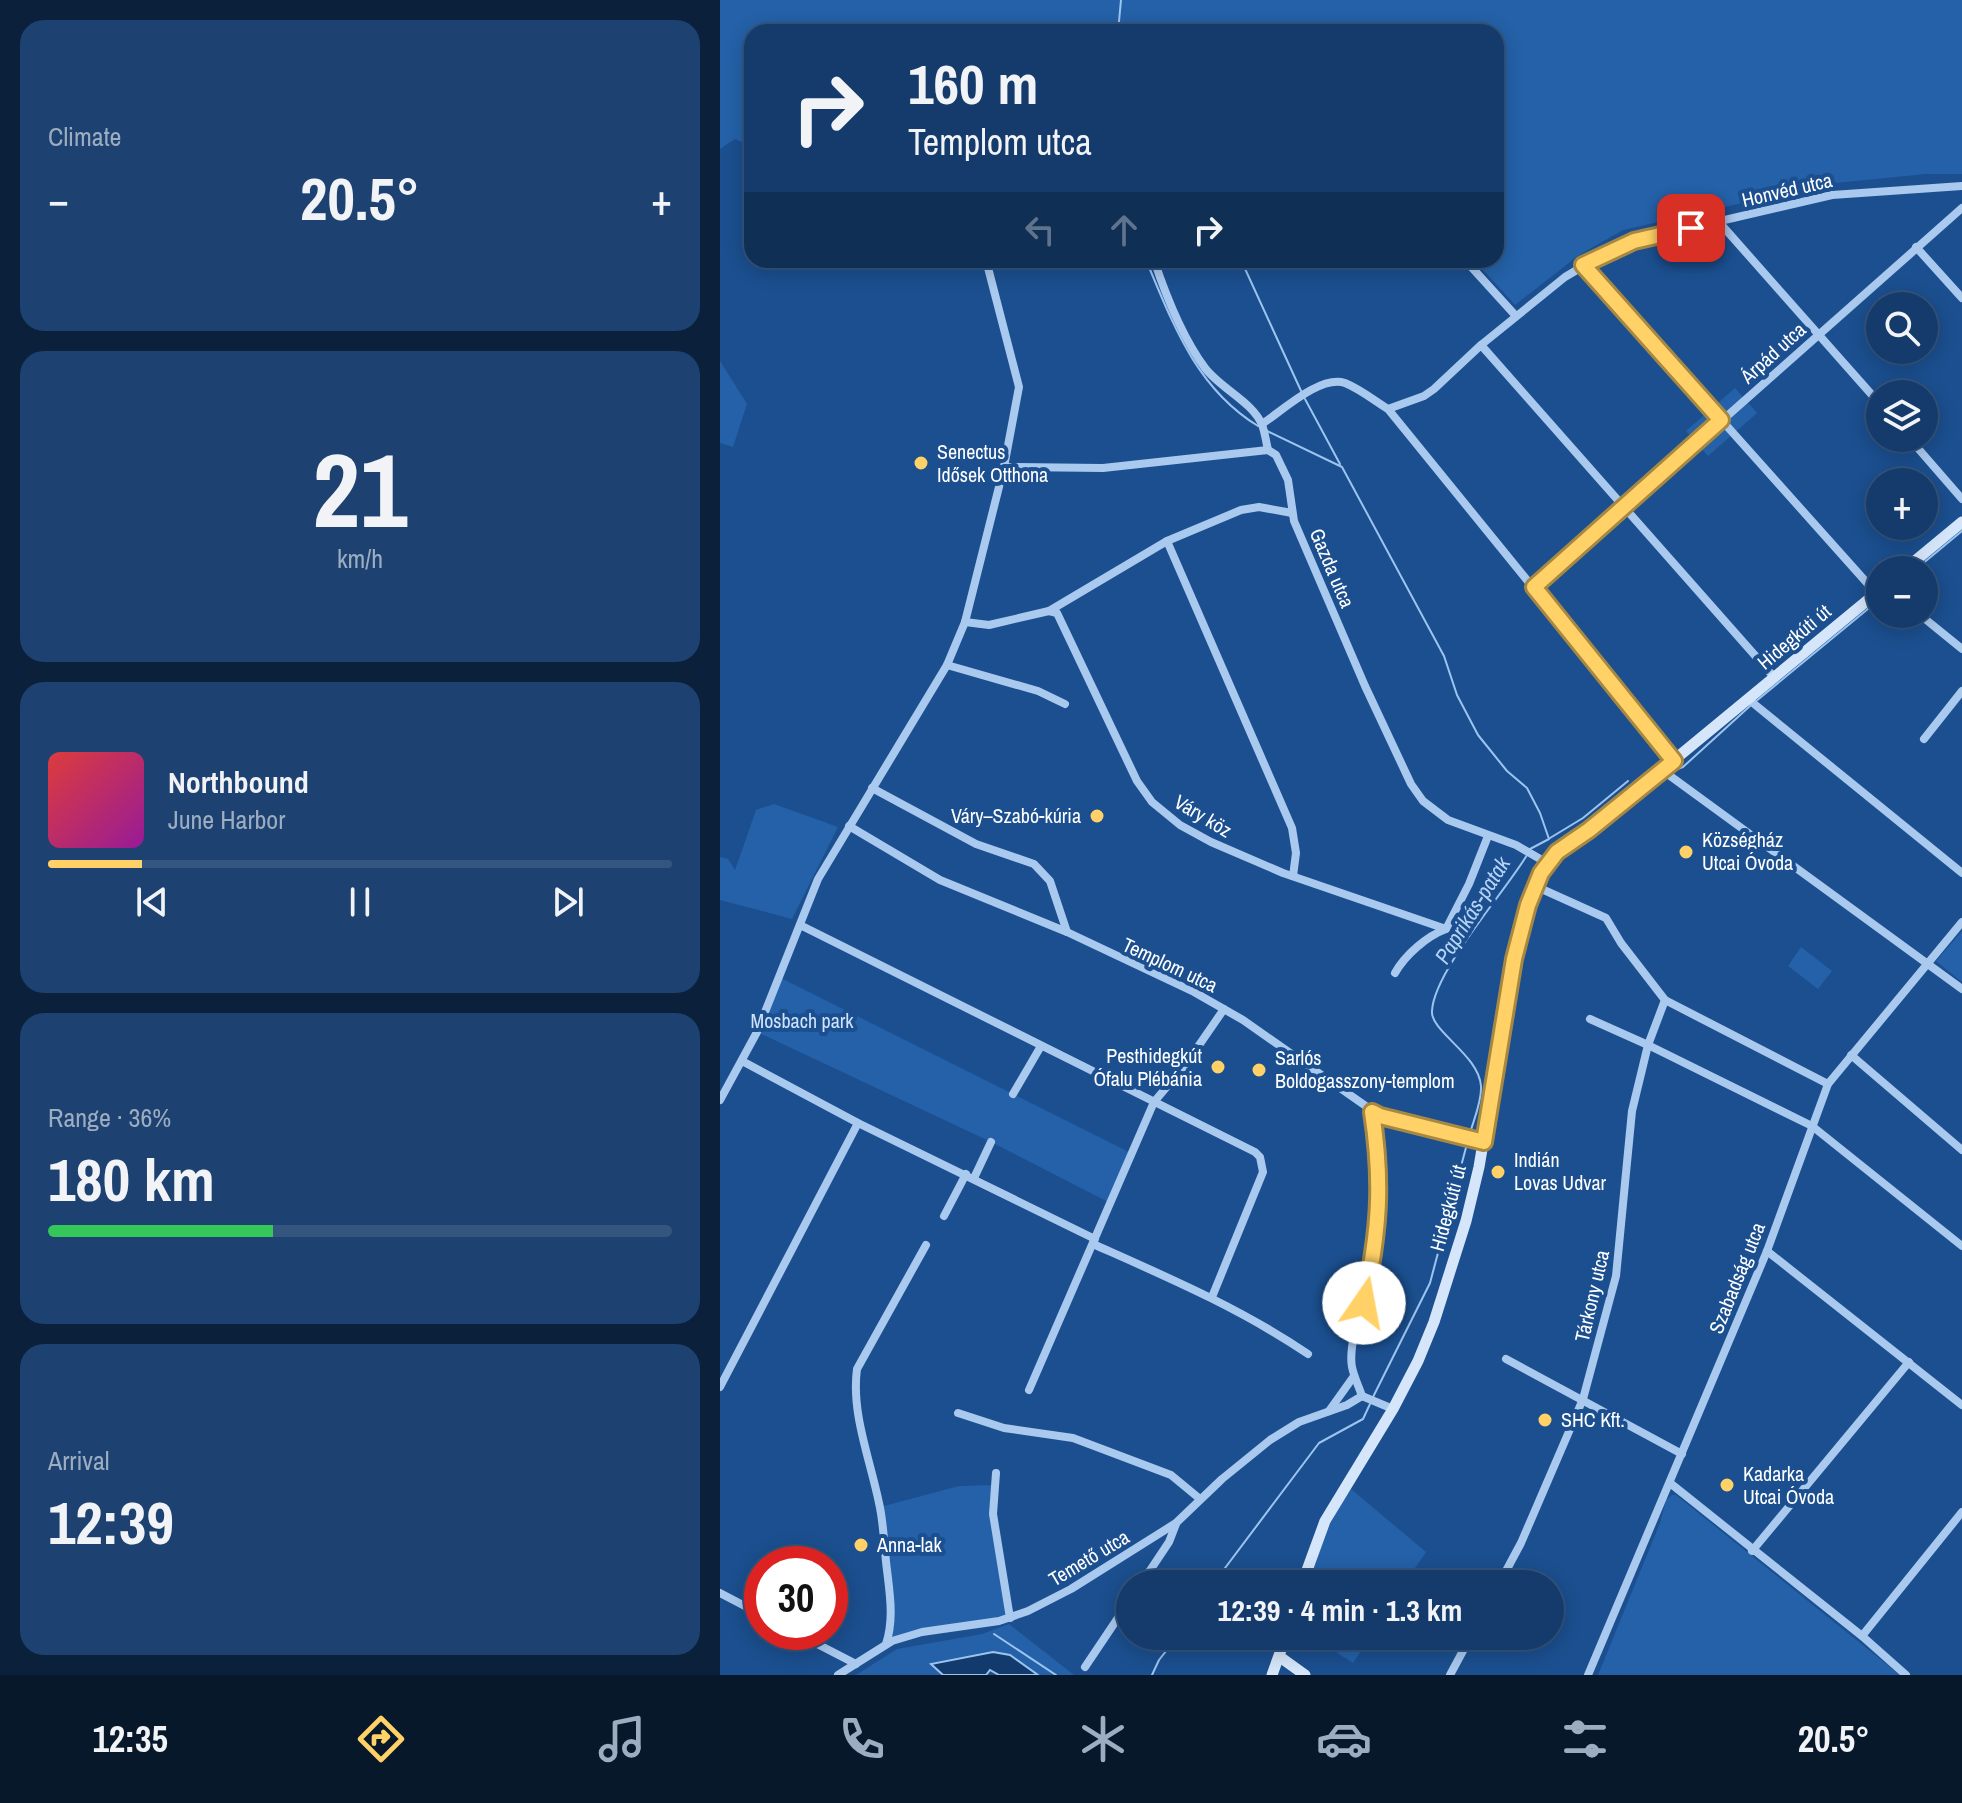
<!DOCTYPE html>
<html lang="en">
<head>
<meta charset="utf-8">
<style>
  :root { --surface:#143b6b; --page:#1d4271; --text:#f1f3f6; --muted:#9dadc1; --line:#33557e; --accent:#ffd166 }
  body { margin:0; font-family:"Archivo Narrow",sans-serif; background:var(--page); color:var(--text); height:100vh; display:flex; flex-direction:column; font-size:30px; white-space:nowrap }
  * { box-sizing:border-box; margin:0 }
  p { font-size:26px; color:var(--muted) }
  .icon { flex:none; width:44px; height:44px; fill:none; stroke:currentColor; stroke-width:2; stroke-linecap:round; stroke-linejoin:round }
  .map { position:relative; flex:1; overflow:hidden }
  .panel { display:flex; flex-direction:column; gap:20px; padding:20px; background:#0b203b; width:720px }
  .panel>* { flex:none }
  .guide { position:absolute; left:24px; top:24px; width:760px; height:244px; border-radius:24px; box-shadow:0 4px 20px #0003,0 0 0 2px var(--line); background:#143b6b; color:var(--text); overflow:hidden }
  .buttons { position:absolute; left:1146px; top:292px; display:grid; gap:16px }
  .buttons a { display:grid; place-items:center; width:72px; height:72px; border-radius:50%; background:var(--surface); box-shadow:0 4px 20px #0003,0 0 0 2px var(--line); font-size:40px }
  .speed { position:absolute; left:24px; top:1546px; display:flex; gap:16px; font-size:40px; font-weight:700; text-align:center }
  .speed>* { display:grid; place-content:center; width:104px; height:104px; border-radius:50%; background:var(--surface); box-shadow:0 4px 20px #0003,0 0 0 2px var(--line); line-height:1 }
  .speed .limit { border:12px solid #d22; background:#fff; color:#111 }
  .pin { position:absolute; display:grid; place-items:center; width:68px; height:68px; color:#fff; margin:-34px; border-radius:16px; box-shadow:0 4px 12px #0006 }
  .me { position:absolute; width:88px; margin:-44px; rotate:12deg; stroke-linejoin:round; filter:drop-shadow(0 0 6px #0008) }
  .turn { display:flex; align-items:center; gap:28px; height:168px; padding:0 32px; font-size:36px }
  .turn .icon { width:104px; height:104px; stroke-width:2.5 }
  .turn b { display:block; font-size:56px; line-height:68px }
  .lanes { display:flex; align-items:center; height:76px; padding:0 32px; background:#0003; justify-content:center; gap:40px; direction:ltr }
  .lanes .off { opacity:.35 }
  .big { font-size:60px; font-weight:800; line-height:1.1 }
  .panel .card { flex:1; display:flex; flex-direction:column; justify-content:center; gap:12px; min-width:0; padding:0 28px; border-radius:24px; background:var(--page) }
  .panel .dial { align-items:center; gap:0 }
  .dial b { font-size:104px; line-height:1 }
  .song { display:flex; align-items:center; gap:24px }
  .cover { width:96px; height:96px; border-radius:12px; background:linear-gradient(135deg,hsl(0 70% 55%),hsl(300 70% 35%)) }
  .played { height:8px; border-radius:4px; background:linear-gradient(90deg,var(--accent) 15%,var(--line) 15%) }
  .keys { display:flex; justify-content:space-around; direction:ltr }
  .heat { display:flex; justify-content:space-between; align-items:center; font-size:44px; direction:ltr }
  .charge { height:12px; border-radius:6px; background:linear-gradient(90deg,#34c759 36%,var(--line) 0) }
  .trip { position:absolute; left:396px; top:1570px; width:448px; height:80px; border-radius:40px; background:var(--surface); box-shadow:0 4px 20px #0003,0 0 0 2px var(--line); font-weight:800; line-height:80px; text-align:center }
  .tabs { display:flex; height:128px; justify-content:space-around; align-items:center; background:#08182b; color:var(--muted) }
  .tabs .icon { width:56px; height:56px }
  .tabs .current { color:var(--accent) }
  .tabs b { font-size:36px; color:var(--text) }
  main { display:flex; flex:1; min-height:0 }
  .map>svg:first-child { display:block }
  .green { fill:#2461a8 }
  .water { fill:#123a6d; stroke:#9cc4f0; stroke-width:2 }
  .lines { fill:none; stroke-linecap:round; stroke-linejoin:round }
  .stream { stroke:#9cc4f0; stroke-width:2 }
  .street { stroke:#a9c9ee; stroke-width:8 }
  .secondary { stroke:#d6e6fa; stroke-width:11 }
  .route-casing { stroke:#a68842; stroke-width:20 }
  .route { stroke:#ffd166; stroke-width:14 }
  .poi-dot { fill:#ffd166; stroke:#1b4f8f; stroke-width:3 }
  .labels { text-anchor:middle; stroke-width:8; stroke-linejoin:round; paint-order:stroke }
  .street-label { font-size:20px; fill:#fff; stroke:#1b4f8f }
  .poi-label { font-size:20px; fill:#fff; stroke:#1b4f8f; text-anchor:start }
  .park-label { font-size:20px; fill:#cfe3fa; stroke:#1b4f8f }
  .water-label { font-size:22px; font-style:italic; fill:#b5d3f5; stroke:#1b4f8f }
</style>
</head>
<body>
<main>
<section class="panel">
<div class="card"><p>Climate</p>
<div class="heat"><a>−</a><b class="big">20.5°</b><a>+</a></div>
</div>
<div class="card dial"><b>21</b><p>km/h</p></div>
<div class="card">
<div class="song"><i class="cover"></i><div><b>Northbound</b><p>June Harbor</p></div></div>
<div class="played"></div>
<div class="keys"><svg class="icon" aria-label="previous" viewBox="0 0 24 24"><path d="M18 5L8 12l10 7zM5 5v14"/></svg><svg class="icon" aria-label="pause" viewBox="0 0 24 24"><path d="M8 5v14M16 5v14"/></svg><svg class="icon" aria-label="next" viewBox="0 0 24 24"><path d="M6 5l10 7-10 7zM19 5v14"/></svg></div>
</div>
<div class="card"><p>Range · 36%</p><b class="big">180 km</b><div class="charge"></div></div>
<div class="card"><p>Arrival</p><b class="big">12:39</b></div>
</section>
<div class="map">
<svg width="1242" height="1675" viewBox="0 0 1242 1675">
  <rect width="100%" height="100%" fill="#1b4f8f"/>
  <g class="green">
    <path d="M0,0H1242V174H1206L1106,184L903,230L859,255L795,305L754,260H776V32H32V138L26,144L15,139L0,149Z"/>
    <path d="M0,361L27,404L13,447L0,443Z"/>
    <path d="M1015,388L1037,413L988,456L966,431Z"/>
    <path d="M54,804L118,827L72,919L0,900V857L8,859L15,870L36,810Z"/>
    <path d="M1242,931V982L1216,961Z"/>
    <path d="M1081,947L1112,971L1098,989L1068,966Z"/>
    <path d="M59,977L411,1153L390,1203L271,1142L37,1032Z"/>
    <path d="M274,1485L273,1514L290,1618L172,1641L169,1636L160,1507L239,1486Z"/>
    <path d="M631,1489L706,1552L684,1584H588C596,1550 611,1518 631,1489Z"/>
    <path d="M952,1495H956L1180,1675H878L940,1523L946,1500Z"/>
    <path d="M289,1624L354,1675H318L290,1655L211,1664L223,1675H136L177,1649L262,1634Z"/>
    <path d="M591,1636H651L633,1663Z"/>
  </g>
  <path class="water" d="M273,1652L290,1655L318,1675H279L270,1670L266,1675H223L211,1664Z"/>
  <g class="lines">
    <g class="stream">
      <path d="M398,32L401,0"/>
      <path d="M426,260C453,324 476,388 538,426"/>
      <path d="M521,260L582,393"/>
      <path d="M585,399L620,464"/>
      <path d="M547,431L622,467L724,656L737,695L758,735L787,771L807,788L820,813L829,839L810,849"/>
      <path d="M1195,570L1242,531"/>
      <path d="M1035,702L1160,599"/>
      <path d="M952,771L963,767L1030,706"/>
      <path d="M830,838L863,818L908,781"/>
      <path d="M750,1133C754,1119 762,1101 761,1086C759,1055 710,1031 712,1011C714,971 785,892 807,855"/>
      <path d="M652,1399L710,1283L748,1140"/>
      <path d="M493,1584L599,1443L643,1419L650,1404"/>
      <path d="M274,1634L336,1675"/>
      <path d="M432,1675L439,1660L458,1636"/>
    </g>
    <g class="street">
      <path d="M999,222L1160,404"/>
      <path d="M1196,247L1242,298"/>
      <path d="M434,260C446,296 462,337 485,368C500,388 534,403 542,425C545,432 546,442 548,450L556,455L568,480L574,521L645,686L691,784L703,801L728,820L796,845L827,863"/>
      <path d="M745,260L795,315"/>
      <path d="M863,265L1156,593"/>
      <path d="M761,345L1054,677"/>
      <path d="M668,409L704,396L714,389L761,345L845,277L877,258L914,241L1112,195L1242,186"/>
      <path d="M542,424C562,411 600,375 625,383C640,389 655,401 668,409L954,761"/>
      <path d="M1189,438L1242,499"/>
      <path d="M284,467L383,468L548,450"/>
      <path d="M447,541L572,828L576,853L573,876"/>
      <path d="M814,587L1242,208"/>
      <path d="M329,611L337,613L417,781L432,802L460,825L491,842L563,873L726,929"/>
      <path d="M1199,614L1242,649"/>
      <path d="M245,622L269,625L329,611L447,541L521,510L539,507L572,513"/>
      <path d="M227,665L318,691L345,704"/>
      <path d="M1028,699L1242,873"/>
      <path d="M1204,739L1242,691"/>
      <path d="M942,770L1242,989"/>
      <path d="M152,788L256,844L314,864L330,881L347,932"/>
      <path d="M129,826L220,880L347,932L474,992L523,1020L660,1116L764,1142"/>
      <path d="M815,886L886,918L901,943L945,1000L1108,1084"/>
      <path d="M80,925L535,1152L540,1157L543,1172L492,1297"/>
      <path d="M675,973C685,955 707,936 726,929L749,884L768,836"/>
      <path d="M870,1019L928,1045L1092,1126L1242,1246"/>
      <path d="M1131,1055L1242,1150"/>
      <path d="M22,1061L138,1123L375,1239"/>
      <path d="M293,1094L321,1046"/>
      <path d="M0,1100L37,1032L98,879L227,665L245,622L284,467L299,387L266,260"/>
      <path d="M254,1178L271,1142"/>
      <path d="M224,1216L246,1174"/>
      <path d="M373,1244C447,1277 520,1308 588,1354"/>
      <path d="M1047,1251L1242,1405"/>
      <path d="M786,1359L962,1454"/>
      <path d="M0,1387L138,1123"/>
      <path d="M309,1390L434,1102L466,1064L504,1009"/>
      <path d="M642,1396C639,1387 634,1377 632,1367C627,1342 648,1288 653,1259C661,1208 660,1162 652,1112"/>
      <path d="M642,1396L673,1409"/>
      <path d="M609,1411L634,1376"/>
      <path d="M238,1413L284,1428L353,1438L451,1475L480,1499"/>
      <path d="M276,1473L273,1514L290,1618"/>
      <path d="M950,1483L1142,1636L1186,1675"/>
      <path d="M1032,1551L1189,1362"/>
      <path d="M421,1584L449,1542L456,1524"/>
      <path d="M779,1584L801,1543L863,1399L896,1276L912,1111L928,1045L945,1000"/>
      <path d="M0,1593L42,1615"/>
      <path d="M74,1632L136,1664"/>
      <path d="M1142,1636L1242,1512"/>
      <path d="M166,1644C174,1620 170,1595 167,1570C164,1548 164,1524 159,1503C150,1459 131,1413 137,1369L206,1245"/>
      <path d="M365,1667L410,1600"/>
      <path d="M118,1675L172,1641L202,1632L279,1621L308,1611L351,1589L456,1523L502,1479L550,1440L579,1422L627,1405L642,1396"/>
      <path d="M730,1675L751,1636"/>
      <path d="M868,1675L1047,1251L1108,1084L1242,922"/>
    </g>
    <g class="secondary">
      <path d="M1184,570L1242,522"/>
      <path d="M582,1584L605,1521L673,1409L698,1361L714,1322L746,1221L759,1167L794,959L808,905L821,873L832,856L885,817L1160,590"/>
      <path d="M560,1657L585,1675"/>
      <path d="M552,1675L566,1636"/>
    </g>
  </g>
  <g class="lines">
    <g class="route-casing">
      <path id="route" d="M644,1303C659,1232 663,1184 652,1112L660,1116L764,1142L794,959L808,905L821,873L837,852L869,830L954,761L814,587L1001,420L863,265L914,241L971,228"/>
    </g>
    <use href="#route" class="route"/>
  </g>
  <g class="poi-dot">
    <circle cx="201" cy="463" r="8"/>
    <circle cx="377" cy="816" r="8"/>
    <circle cx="966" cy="852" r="8"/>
    <circle cx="498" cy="1067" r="8"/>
    <circle cx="539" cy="1070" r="8"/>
    <circle cx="778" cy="1172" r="8"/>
    <circle cx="825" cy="1420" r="8"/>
    <circle cx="1007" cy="1485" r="8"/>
    <circle cx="141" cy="1545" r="8"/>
  </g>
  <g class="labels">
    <g class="street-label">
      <text transform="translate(1067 190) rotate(-13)" y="7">Honvéd utca</text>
      <text transform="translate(1053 353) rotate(-42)" y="7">Árpád utca</text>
      <text transform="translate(612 568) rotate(67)" y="7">Gazda utca</text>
      <text transform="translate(1074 637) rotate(-40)" y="7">Hidegkúti út</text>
      <text transform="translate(483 816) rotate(31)" y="7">Váry köz</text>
      <text transform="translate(450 965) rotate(25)" y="7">Templom utca</text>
      <text transform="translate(728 1208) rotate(-75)" y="7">Hidegkúti út</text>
      <text transform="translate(1017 1278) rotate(-68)" y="7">Szabadság utca</text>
      <text transform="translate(872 1296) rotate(-77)" y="7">Tárkony utca</text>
      <text transform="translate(369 1558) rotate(-31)" y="7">Temető utca</text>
    </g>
    <g class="poi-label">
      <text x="217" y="459">Senectus<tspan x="217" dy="23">Idősek Otthona</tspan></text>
      <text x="361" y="823" text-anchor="end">Váry–Szabó-kúria</text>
      <text x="982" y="847">Községház<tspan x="982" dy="23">Utcai Óvoda</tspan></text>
      <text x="482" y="1063" text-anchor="end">Pesthidegkút<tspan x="482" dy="23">Ófalu Plébánia</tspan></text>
      <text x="555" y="1065">Sarlós<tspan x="555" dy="23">Boldogasszony-templom</tspan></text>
      <text x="794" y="1167">Indián<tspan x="794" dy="23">Lovas Udvar</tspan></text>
      <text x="841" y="1427">SHC Kft.</text>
      <text x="1023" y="1481">Kadarka<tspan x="1023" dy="23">Utcai Óvoda</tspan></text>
      <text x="157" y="1552">Anna-lak</text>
    </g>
    <g class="park-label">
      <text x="82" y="1028">Mosbach park</text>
    </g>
    <g class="water-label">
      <text transform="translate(752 910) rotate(-58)" y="8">Paprikás-patak</text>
    </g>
  </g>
</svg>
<div class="buttons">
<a><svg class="icon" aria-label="search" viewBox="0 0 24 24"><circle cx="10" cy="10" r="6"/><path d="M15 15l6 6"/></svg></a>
<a><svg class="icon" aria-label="layers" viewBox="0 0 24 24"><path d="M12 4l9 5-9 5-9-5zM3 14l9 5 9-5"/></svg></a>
<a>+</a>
<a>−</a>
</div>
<div class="speed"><div class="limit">30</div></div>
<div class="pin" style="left:971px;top:228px;background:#d93025"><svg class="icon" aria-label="arrive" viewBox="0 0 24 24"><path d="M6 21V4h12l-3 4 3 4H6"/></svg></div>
<svg class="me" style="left:644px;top:1303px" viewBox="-20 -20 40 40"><circle r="19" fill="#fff"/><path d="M0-13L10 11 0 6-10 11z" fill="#ffd166"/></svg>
<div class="trip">12:39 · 4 min · 1.3 km</div>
<div class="guide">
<div class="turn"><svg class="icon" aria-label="right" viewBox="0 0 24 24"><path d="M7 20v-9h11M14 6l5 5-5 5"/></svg><div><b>160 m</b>Templom utca</div></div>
<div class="lanes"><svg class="icon off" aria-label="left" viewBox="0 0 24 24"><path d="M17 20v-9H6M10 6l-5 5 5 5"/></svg><svg class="icon off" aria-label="ahead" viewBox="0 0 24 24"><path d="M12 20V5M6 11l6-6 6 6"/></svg><svg class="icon" aria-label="right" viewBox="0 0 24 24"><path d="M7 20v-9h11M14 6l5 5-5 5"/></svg></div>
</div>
</div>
</main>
<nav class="tabs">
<b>12:35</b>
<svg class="icon current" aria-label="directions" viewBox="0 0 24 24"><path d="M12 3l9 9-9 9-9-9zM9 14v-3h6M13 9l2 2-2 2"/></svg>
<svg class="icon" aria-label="music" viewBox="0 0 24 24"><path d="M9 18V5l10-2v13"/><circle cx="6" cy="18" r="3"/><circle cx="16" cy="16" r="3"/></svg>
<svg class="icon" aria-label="phone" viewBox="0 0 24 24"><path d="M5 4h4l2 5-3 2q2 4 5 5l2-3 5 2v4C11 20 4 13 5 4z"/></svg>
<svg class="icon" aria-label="climate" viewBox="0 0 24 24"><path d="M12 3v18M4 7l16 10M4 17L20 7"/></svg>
<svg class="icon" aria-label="car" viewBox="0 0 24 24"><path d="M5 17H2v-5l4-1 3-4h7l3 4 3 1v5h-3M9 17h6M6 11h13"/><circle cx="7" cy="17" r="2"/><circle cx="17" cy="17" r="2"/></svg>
<svg class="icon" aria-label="filters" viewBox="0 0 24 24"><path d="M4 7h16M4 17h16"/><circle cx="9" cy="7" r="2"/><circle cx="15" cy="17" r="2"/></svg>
<b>20.5°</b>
</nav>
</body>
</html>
